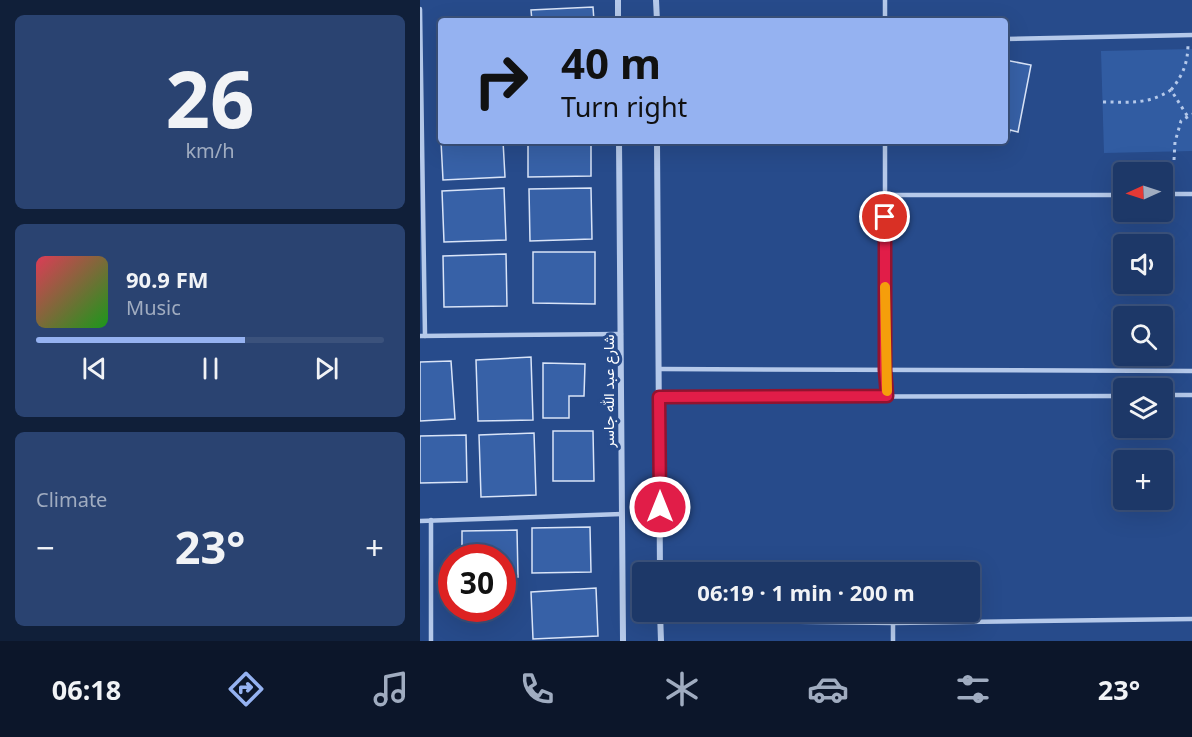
<!DOCTYPE html>
<html lang="en">
<head>
<meta charset="utf-8">
<style>
  :root { --surface:#1d3868; --page:#2a4371; --text:#f1f3f6; --muted:#a0acc0; --line:#3b527c; --accent:#95b2f1 }
  body { margin:0; font-family:"Noto Sans",Vazirmatn,sans-serif; background:var(--page); color:var(--text); height:100vh; display:flex; flex-direction:column; font-size:22px; white-space:nowrap }
  * { box-sizing:border-box; margin:0 }
  p { font-size:20px; color:var(--muted) }
  .icon { flex:none; width:33px; height:33px; fill:none; stroke:currentColor; stroke-width:2; stroke-linecap:round; stroke-linejoin:round }
  .map { position:relative; flex:1; overflow:hidden }
  .drawer { display:flex; flex-direction:column; gap:15px; padding:15px; background:#101f39; width:420px }
  .drawer>* { flex:none }
  .hud { position:absolute; left:18px; top:18px; width:570px; height:126px; border-radius:6px; box-shadow:0 6px 24px #0002,0 0 0 2px var(--line); background:#95b2f1; color:#111; overflow:hidden }
  .needle { width:39px; rotate:267deg }
  .buttons { position:absolute; left:693px; top:162px; display:grid; gap:12px }
  .buttons a { display:grid; place-items:center; width:60px; height:60px; border-radius:6px; background:var(--surface); box-shadow:0 6px 24px #0002,0 0 0 2px var(--line); font-size:30px }
  .speed { position:absolute; left:18px; top:544px; display:flex; gap:12px; font-size:30px; font-weight:700; text-align:center }
  .speed>* { display:grid; place-content:center; width:78px; height:78px; border-radius:50%; background:var(--surface); box-shadow:0 6px 24px #0002,0 0 0 2px var(--line); line-height:1 }
  .speed .limit { border:9px solid #d22; background:#fff; color:#111 }
  .pin { position:absolute; display:grid; place-items:center; width:51px; height:51px; color:#fff; margin:-26px; border:3px solid #fff; border-radius:50%; box-shadow:0 2px 6px #0007 }
  .me { position:absolute; width:66px; margin:-33px; rotate:0deg; stroke-linejoin:round; filter:drop-shadow(0 0 4px #0008) }
  .turn { display:flex; align-items:center; gap:21px; height:126px; padding:0 24px; font-size:27px }
  .turn .icon { width:78px; height:78px; stroke-width:2.5 }
  .turn b { display:block; font-size:42px; line-height:51px }
  .big { font-size:45px; font-weight:700; line-height:1.1 }
  .drawer .tile { flex:1; display:flex; flex-direction:column; justify-content:center; gap:9px; min-width:0; padding:0 21px; border-radius:9px; background:var(--page) }
  .drawer .dial { align-items:center; gap:0 }
  .dial b { font-size:78px; line-height:1 }
  .song { display:flex; align-items:center; gap:18px }
  .cover { width:72px; height:72px; border-radius:9px; background:linear-gradient(135deg,hsl(350 70% 55%),hsl(120 70% 35%)) }
  .played { height:6px; border-radius:3px; background:linear-gradient(90deg,var(--accent) 60%,var(--line) 60%) }
  .keys { display:flex; justify-content:space-around; direction:ltr }
  .heat { display:flex; justify-content:space-between; align-items:center; font-size:33px; direction:ltr }
  .trip { position:absolute; left:212px; top:562px; width:348px; height:60px; border-radius:6px; background:var(--surface); box-shadow:0 6px 24px #0002,0 0 0 2px var(--line); font-weight:700; line-height:60px; text-align:center }
  .tabs { display:flex; height:96px; justify-content:space-around; align-items:center; background:#0c162a; color:var(--muted) }
  .tabs .icon { width:42px; height:42px }
  .tabs .selected { color:var(--accent) }
  .tabs b { font-size:27px; color:var(--text) }
  main { display:flex; flex:1; min-height:0 }
  .map>svg:first-child { display:block }
  .green { fill:#315ca2 }
  .building { fill:#3761a7; stroke:#d9e4f8; stroke-width:1.5 }
  .lines { fill:none; stroke-linecap:round; stroke-linejoin:round }
  .path { stroke:#b5c9ea; stroke-width:3; stroke-dasharray:3 4.5; stroke-linecap:butt }
  .lane { stroke:#b5c9ea; stroke-width:4.5 }
  .street { stroke:#b5c9ea; stroke-width:6 }
  .route-casing { stroke:#92132f; stroke-width:15 }
  .route { stroke:#e11d48; stroke-width:10 }
  .slow { stroke:#f59e0b; stroke-width:10 }
  .labels { text-anchor:middle; stroke-width:6; stroke-linejoin:round; paint-order:stroke }
  .street-label { font-size:15px; fill:#fff; stroke:#274b8b }
</style>
</head>
<body>
<main>
<section class="drawer">
<div class="tile dial"><b>26</b><p>km/h</p></div>
<div class="tile">
<div class="song"><i class="cover"></i><div><b>90.9 FM</b><p>Music</p></div></div>
<div class="played"></div>
<div class="keys"><svg class="icon" aria-label="previous" viewBox="0 0 24 24"><path d="M18 5L8 12l10 7zM5 5v14"/></svg><svg class="icon" aria-label="pause" viewBox="0 0 24 24"><path d="M8 5v14M16 5v14"/></svg><svg class="icon" aria-label="next" viewBox="0 0 24 24"><path d="M6 5l10 7-10 7zM19 5v14"/></svg></div>
</div>
<div class="tile"><p>Climate</p>
<div class="heat"><a>−</a><b class="big">23°</b><a>+</a></div>
</div>
</section>
<div class="map">
<svg width="772" height="641" viewBox="0 0 772 641">
  <rect width="100%" height="100%" fill="#274b8b"/>
  <path class="green" d="M772,49V151L684,153L681,51Z"/>
  <g class="building">
    <path d="M173,7L174,21H112L111,10Z"/>
    <path d="M585,60L611,65L598,132L590,130L588,140H585Z"/>
    <path d="M21,141H83L85,177L23,180Z"/>
    <path d="M108,141H171V176L108,177Z"/>
    <path d="M84,188L86,240L24,242L22,191Z"/>
    <path d="M171,188L172,239L110,241L109,189Z"/>
    <path d="M113,252H175V304L113,303Z"/>
    <path d="M86,254L87,306L24,307L23,256Z"/>
    <path d="M111,357L113,420L58,421L56,360Z"/>
    <path d="M31,361L35,419L0,421V362Z"/>
    <path d="M123,363L165,364L164,396H149V418H123Z"/>
    <path d="M133,431H173L174,481H133Z"/>
    <path d="M114,433L116,495L61,497L59,435Z"/>
    <path d="M46,435L47,482L0,483V436Z"/>
    <path d="M170,527L171,572L112,573V528Z"/>
    <path d="M97,530L98,577H82V558H42V531Z"/>
    <path d="M176,588L178,636L113,639L111,592Z"/>
  </g>
  <g class="lines">
    <g class="path">
      <path d="M751,90C763,75 768,63 768,43"/>
      <path d="M683,102C710,102 727,105 751,90L768,117"/>
      <path d="M754,160L755,142L761,121L772,114"/>
    </g>
    <g class="lane">
      <path d="M465,0V21"/>
      <path d="M0,9L5,336"/>
      <path d="M585,39L772,35"/>
      <path d="M465,141V370L467,396"/>
      <path d="M742,194H772"/>
      <path d="M465,195H704"/>
      <path d="M0,336L201,334"/>
      <path d="M239,369L772,371"/>
      <path d="M742,395H772"/>
      <path d="M239,397L704,396"/>
      <path d="M11,520V641"/>
      <path d="M0,521L202,514"/>
      <path d="M240,620L473,623L772,619"/>
      <path d="M473,623V641"/>
    </g>
    <g class="street">
      <path d="M198,0V21"/>
      <path d="M236,0L237,21"/>
      <path d="M199,141L203,641"/>
      <path d="M237,141L240,573"/>
      <path d="M240,612L241,641"/>
    </g>
  </g>
  <g class="lines">
    <g class="route-casing">
      <path id="route" d="M240,507L239,397L467,396L465,370V217"/>
    </g>
    <use href="#route" class="route"/>
    <path class="slow" d="M465,287L467,391"/>
  </g>
  <g class="labels">
    <g class="street-label">
      <text transform="translate(189 391) rotate(-90)" y="5">شارع عبد الله جاسر</text>
    </g>
  </g>
</svg>
<div class="buttons">
<a><svg class="needle" viewBox="-14 -14 28 28"><path d="M0-13l5 13h-10z" fill="#e53935"/><path d="M0 13l5-13h-10z" fill="#a0acc0"/></svg></a>
<a><svg class="icon" aria-label="sound" viewBox="0 0 24 24"><path d="M4 9h4l5-4v14l-5-4H4zM17 9q2 3 0 6"/></svg></a>
<a><svg class="icon" aria-label="search" viewBox="0 0 24 24"><circle cx="10" cy="10" r="6"/><path d="M15 15l6 6"/></svg></a>
<a><svg class="icon" aria-label="layers" viewBox="0 0 24 24"><path d="M12 4l9 5-9 5-9-5zM3 14l9 5 9-5"/></svg></a>
<a>+</a>
</div>
<div class="speed"><div class="limit">30</div></div>
<div class="pin" style="left:465px;top:217px;background:#d93025"><svg class="icon" aria-label="arrive" viewBox="0 0 24 24"><path d="M6 21V4h12l-3 4 3 4H6"/></svg></div>
<svg class="me" style="left:240px;top:507px" viewBox="-20 -20 40 40"><circle r="17" fill="#e11d48" stroke="#fff" stroke-width="3"/><path d="M0-11L8 9 0 5-8 9z" fill="#fff"/></svg>
<div class="trip">06:19 · 1 min · 200 m</div>
<div class="hud">
<div class="turn"><svg class="icon" aria-label="right" viewBox="0 0 24 24"><path d="M7 20v-9h11M14 6l5 5-5 5"/></svg><div><b>40 m</b>Turn right</div></div>
</div>
</div>
</main>
<nav class="tabs">
<b>06:18</b>
<svg class="icon selected" aria-label="directions" viewBox="0 0 24 24"><path d="M12 3l9 9-9 9-9-9zM9 14v-3h6M13 9l2 2-2 2"/></svg>
<svg class="icon" aria-label="music" viewBox="0 0 24 24"><path d="M9 18V5l10-2v13"/><circle cx="6" cy="18" r="3"/><circle cx="16" cy="16" r="3"/></svg>
<svg class="icon" aria-label="phone" viewBox="0 0 24 24"><path d="M5 4h4l2 5-3 2q2 4 5 5l2-3 5 2v4C11 20 4 13 5 4z"/></svg>
<svg class="icon" aria-label="climate" viewBox="0 0 24 24"><path d="M12 3v18M4 7l16 10M4 17L20 7"/></svg>
<svg class="icon" aria-label="car" viewBox="0 0 24 24"><path d="M5 17H2v-5l4-1 3-4h7l3 4 3 1v5h-3M9 17h6M6 11h13"/><circle cx="7" cy="17" r="2"/><circle cx="17" cy="17" r="2"/></svg>
<svg class="icon" aria-label="filters" viewBox="0 0 24 24"><path d="M4 7h16M4 17h16"/><circle cx="9" cy="7" r="2"/><circle cx="15" cy="17" r="2"/></svg>
<b>23°</b>
</nav>
</body>
</html>
